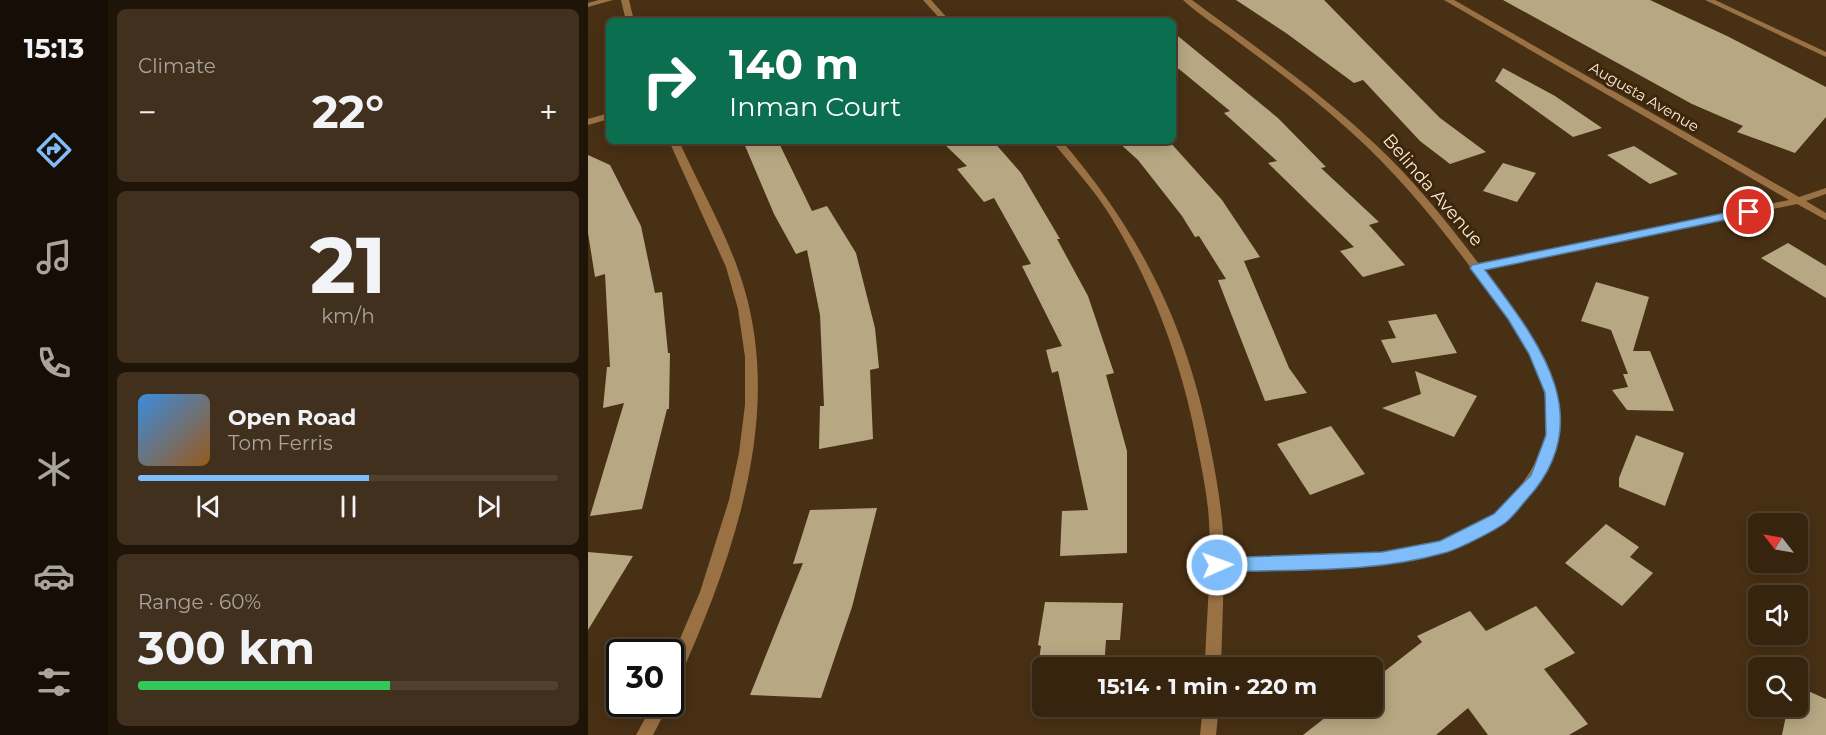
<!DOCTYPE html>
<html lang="en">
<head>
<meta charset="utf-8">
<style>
  :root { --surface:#36240f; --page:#41301d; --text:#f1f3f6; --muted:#aaa49e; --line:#50412f; --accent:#7ebdf9 }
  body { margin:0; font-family:Montserrat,sans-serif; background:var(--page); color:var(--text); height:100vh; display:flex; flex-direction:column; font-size:22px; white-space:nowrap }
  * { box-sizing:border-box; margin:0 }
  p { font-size:20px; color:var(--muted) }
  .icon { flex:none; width:33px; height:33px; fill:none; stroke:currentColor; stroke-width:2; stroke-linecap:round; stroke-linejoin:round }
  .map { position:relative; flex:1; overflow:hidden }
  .sheet { display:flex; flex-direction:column; gap:9px; padding:9px; background:#1e1408; width:480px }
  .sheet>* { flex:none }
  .guide { position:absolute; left:18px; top:18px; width:570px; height:126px; border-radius:9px; box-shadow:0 3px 15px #0003,0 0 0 2px var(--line); background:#0b6e4f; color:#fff; overflow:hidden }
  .needle { width:39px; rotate:301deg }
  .fabs { position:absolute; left:1160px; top:513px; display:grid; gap:12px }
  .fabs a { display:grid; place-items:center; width:60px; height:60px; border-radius:9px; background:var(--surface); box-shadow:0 3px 15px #0003,0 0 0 2px var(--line); font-size:30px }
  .speed { position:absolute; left:18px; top:639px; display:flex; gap:12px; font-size:30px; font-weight:700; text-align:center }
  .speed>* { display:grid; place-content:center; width:78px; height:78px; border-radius:50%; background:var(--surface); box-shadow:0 3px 15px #0003,0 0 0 2px var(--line); line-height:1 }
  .speed .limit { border:3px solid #111; border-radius:9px; background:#fff; color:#111 }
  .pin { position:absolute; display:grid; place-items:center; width:51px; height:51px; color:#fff; margin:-26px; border:3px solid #fff; border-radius:50%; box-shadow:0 2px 6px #0007 }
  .me { position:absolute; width:66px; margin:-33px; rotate:88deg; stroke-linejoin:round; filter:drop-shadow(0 0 4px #0008) }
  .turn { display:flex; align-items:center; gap:21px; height:126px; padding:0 24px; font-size:27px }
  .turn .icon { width:78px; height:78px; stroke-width:2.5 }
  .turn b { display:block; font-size:42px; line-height:51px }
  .big { font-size:45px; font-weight:700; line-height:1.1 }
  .sheet .tile { flex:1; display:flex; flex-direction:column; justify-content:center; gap:9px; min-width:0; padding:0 21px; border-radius:9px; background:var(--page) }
  .sheet .dial { align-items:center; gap:0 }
  .dial b { font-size:78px; line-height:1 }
  .song { display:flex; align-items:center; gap:18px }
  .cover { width:72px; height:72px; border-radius:9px; background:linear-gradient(135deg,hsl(210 70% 55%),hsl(30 70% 35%)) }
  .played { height:6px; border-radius:3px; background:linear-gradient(90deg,var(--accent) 55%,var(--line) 55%) }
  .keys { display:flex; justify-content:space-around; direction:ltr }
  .heat { display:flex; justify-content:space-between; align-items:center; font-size:33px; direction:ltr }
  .charge { height:9px; border-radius:4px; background:linear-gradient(90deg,#34c759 60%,var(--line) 0) }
  .trip { position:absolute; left:444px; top:657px; width:351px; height:60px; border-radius:9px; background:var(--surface); box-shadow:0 3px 15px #0003,0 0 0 2px var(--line); font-weight:700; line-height:60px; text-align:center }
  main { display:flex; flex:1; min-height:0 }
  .tab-bar { display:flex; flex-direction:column; width:108px; justify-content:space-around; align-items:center; background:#160e06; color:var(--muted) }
  .tab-bar .icon { width:42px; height:42px }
  .tab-bar .on { color:var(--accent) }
  .tab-bar b { font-size:27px; color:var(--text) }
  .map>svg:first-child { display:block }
  .building { fill:#b7a782 }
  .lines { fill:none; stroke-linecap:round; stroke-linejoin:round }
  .street { fill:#9a7144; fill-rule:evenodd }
  .route { fill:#7ebdf9; stroke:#527ba2; stroke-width:1.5 }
  .labels { text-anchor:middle; stroke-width:6; stroke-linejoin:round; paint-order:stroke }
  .far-street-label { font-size:15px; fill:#f9eada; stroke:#3d2609 }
  .street-label { font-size:18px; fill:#f9eada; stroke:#3d2609 }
</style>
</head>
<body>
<main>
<nav class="tab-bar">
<b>15:13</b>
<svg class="icon on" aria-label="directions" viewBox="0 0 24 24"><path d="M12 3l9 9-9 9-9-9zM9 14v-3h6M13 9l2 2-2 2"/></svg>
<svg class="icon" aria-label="music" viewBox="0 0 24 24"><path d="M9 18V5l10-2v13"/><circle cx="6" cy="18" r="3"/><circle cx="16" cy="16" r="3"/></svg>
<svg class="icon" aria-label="phone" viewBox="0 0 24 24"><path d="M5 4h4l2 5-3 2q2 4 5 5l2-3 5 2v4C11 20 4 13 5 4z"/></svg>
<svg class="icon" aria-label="climate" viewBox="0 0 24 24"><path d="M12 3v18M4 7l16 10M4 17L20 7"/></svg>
<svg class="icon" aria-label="car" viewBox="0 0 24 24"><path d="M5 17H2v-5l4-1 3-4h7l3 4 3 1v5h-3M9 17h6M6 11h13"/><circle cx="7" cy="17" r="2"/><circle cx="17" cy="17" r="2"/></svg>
<svg class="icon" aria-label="filters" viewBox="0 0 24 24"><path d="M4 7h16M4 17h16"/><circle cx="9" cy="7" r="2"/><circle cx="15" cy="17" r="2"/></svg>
</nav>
<section class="sheet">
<div class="tile"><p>Climate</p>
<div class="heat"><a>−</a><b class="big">22°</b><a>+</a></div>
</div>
<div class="tile dial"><b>21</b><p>km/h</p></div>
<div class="tile">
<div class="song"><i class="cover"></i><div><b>Open Road</b><p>Tom Ferris</p></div></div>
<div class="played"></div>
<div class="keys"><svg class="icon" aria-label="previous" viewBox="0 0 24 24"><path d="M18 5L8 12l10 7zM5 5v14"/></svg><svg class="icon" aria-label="pause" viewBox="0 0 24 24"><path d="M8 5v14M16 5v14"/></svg><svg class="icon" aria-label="next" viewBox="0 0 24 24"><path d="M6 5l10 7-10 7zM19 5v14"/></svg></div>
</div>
<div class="tile"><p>Range · 60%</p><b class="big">300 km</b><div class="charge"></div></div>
</section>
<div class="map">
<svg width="1238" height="735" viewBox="0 0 1238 735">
  <rect width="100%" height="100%" fill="#483014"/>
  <g class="building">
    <path d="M648,0H736L852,118L898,152L862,164L832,141L775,80L766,83L698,33Z"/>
    <path d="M915,0H1062L1139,36L1238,87V117L1207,153L1149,132L1155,126L1104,104Z"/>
    <path d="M585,32L690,118L738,167L733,168L791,222L781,225L817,265L775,277L752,251L766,247L680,163L689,161L636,113L642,111L591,69L585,71Z"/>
    <path d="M915,68L967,96L1014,128L985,137L907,81Z"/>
    <path d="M155,141H190L224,211L239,206L268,253L287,328L291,368L282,370L285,439L231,449L232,406H236L232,315L219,250L208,254L186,214Z"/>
    <path d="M353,141H405L433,173L472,239H469L500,296L526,373L518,375L539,451V553L472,556L474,511L500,510L470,371L464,373L458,350L474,346L434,266L443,264L406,198L396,202L369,169L379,166Z"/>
    <path d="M529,141H581L634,200L672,257L656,261L701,368L719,393L677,401L630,280L638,279L611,236L607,237L594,216L550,160Z"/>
    <path d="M1046,146L1090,174L1062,184L1019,155Z"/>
    <path d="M0,155L22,165L53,226L67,293L74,292L80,353H82L81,409H79L54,509L2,516L36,403L15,408L19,367H22L17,274L7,277L0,233Z"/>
    <path d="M915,163L948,173L929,202L895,191Z"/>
    <path d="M1200,243L1238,266V298L1173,258Z"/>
    <path d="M1008,282L1061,297L1045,351H1062L1086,411L1039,410L1024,390L1040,387L1035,374H1040L1023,330L993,321Z"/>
    <path d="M848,314L869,353L804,363L793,340L808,338L800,321Z"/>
    <path d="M827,371L889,396L866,437L794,408L833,394Z"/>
    <path d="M743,426L777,474L722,495L689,444Z"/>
    <path d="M1048,435L1096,453L1077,506L1031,487V478Z"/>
    <path d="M289,508L264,607L233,698L162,695L215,563L205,564L222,510Z"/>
    <path d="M1018,524L1051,547L1042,557L1065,573L1034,606L977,563Z"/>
    <path d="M0,552L45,556L0,630Z"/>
    <path d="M457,602L535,603L532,640H518L516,668H450L453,646L450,645Z"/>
    <path d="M948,606L987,653L956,669L1000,724L981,735H900L880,708L848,735H715L752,706H784V681L834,642L829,636L882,611L898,631Z"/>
    <path d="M1209,686L1238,699V735H1194L1200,706H1209Z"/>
  </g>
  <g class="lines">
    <g class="street">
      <path d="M11,0H25L0,7V3Z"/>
      <path d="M33,0H41L46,21H38Z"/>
      <path d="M335,0H343L362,21H354Z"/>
      <path d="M595,0H604C666,46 730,90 787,144C826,180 859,222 891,264L1201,200L856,0H866L1211,197L1238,188V194L1218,201L1238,213V220L1209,204L896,270C944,334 1005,406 948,485C939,497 930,511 919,521C911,527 901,532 891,537C815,577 720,568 636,571L633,668H617C618,619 624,570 621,522C620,499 615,476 611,454C596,370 568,290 523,217C506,189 484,166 464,141H474C554,235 600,328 623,450C630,486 636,522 636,559C708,557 787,563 856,540C888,530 913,512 933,485C949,463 959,443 959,415C959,368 920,319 894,283C854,228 812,176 762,131C726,98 687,69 649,41C631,27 611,15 595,0Z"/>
      <path d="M1117,0H1127L1238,52V57Z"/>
      <path d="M21,113V119L0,125V119Z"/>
      <path d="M81,141H91C113,190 142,238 157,291C195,424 142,565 88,686L82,688V662L112,592L141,500L151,453L157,405V357L150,309L138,267Z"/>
      <path d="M65,704H81L65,735H48Z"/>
      <path d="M615,706H631L628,735H612Z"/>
    </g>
  </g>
  <path class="route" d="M1161,208L1167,212L1165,214L897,270C949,340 1013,418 939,499C932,507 925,517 917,523C906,531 869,550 856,553C783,574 704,569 629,572L623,570L621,565L623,560L629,558L794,552L852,541L906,514L943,475L958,435L957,393L941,354L920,319L882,268L884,265Z"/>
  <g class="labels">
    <g class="far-street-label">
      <text transform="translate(1056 97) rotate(30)" y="5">Augusta Avenue</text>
    </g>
    <g class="street-label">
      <text transform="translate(845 190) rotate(49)" y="6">Belinda Avenue</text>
    </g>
  </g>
</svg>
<div class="fabs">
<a><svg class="needle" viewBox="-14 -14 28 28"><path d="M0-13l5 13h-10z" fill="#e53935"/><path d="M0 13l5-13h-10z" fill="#aaa49e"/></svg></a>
<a><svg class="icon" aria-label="sound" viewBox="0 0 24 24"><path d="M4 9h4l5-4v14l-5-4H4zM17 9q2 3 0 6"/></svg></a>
<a><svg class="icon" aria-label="search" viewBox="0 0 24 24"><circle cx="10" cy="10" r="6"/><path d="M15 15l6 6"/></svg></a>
</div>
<div class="speed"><div class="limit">30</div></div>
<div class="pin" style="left:1161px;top:212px;background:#d93025"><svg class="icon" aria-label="arrive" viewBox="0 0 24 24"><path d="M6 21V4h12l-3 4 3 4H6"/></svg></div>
<svg class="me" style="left:629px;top:565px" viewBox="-20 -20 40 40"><circle r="17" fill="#7ebdf9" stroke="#fff" stroke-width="3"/><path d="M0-11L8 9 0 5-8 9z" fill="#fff"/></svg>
<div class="trip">15:14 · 1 min · 220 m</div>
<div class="guide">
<div class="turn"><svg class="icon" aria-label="right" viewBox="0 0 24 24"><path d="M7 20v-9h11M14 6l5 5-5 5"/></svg><div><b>140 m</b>Inman Court</div></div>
</div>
</div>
</main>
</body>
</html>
